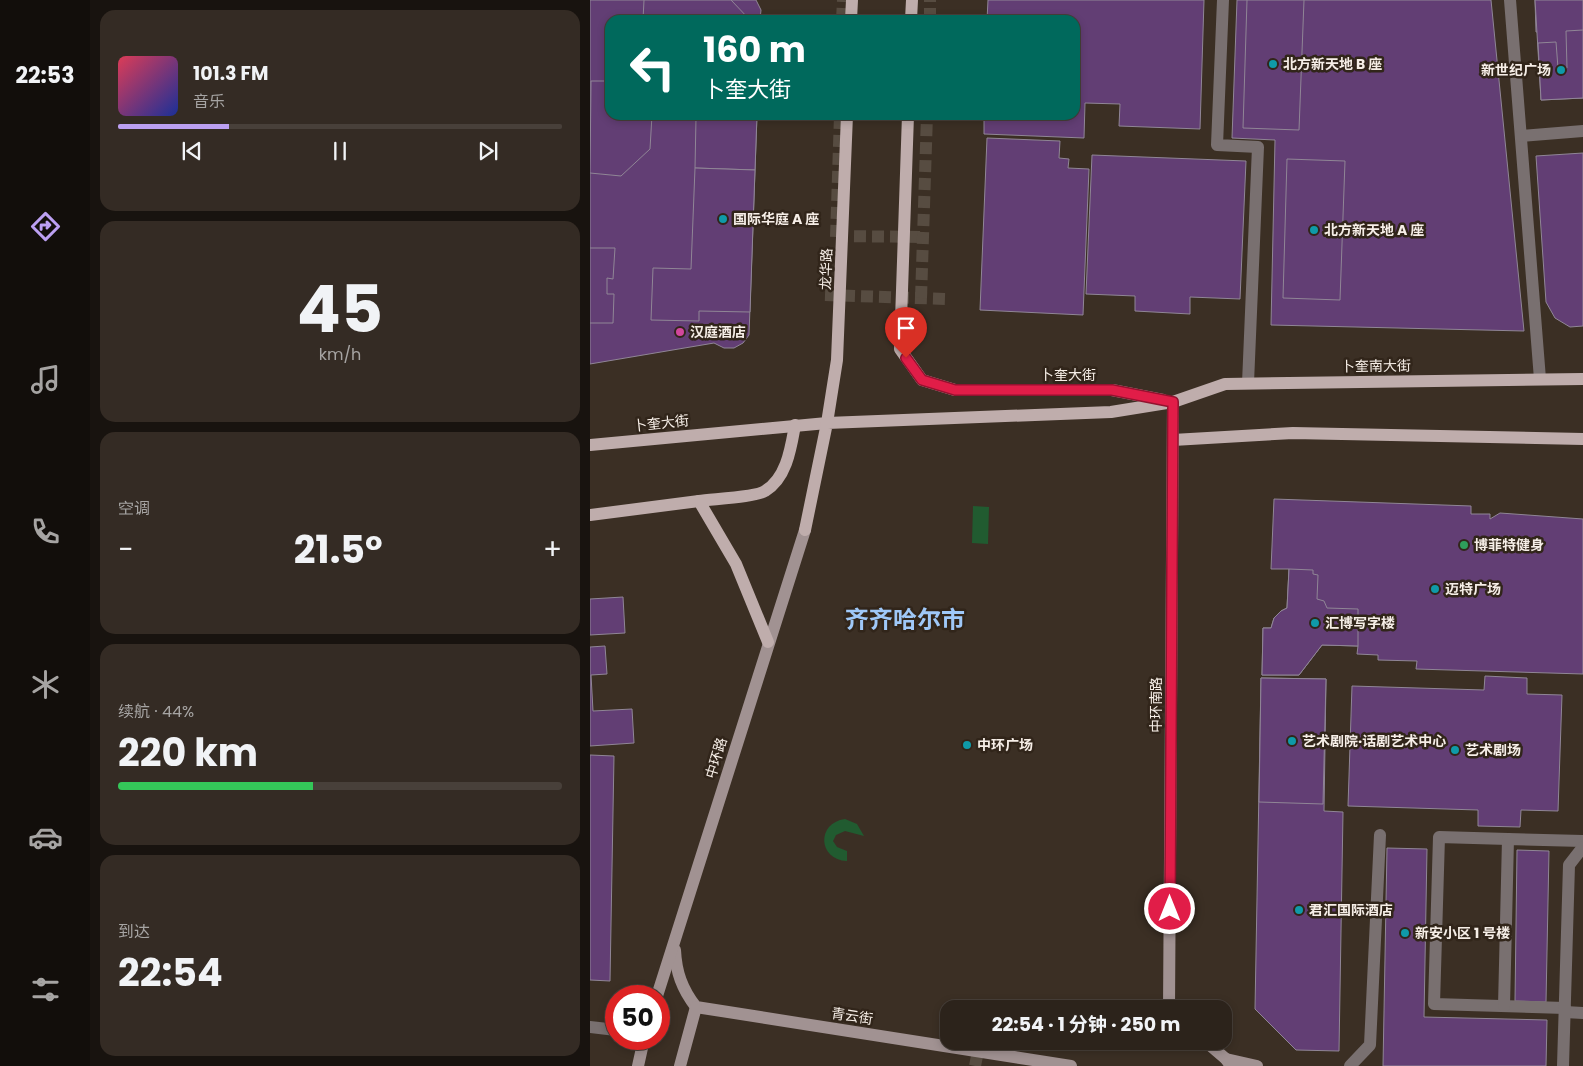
<!DOCTYPE html>
<html lang="zh">
<head>
<meta charset="utf-8">
<style>
  :root { --surface:#2c231b; --page:#342b24; --text:#f1f3f6; --muted:#a6a4a3; --line:#48403a; --accent:#bca0f2 }
  body { margin:0; font-family:Poppins,"Noto Sans SC",sans-serif; background:var(--page); color:var(--text); height:100vh; display:flex; flex-direction:column; font-size:19px; white-space:nowrap }
  * { box-sizing:border-box; margin:0 }
  p { font-size:16px; color:var(--muted) }
  .icon { flex:none; width:28px; height:28px; fill:none; stroke:currentColor; stroke-width:2; stroke-linecap:round; stroke-linejoin:round }
  .map { position:relative; flex:1; overflow:hidden }
  .details { display:flex; flex-direction:column; gap:10px; padding:10px; background:#18130f; width:500px }
  .details>* { flex:none }
  .top-card { position:absolute; left:15px; top:15px; width:475px; height:105px; border-radius:15px; box-shadow:0 2px 8px #0003,0 0 0 1px var(--line); background:#00695c; color:#fff; overflow:hidden }
  .speed { position:absolute; left:15px; top:985px; display:flex; gap:10px; font-size:25px; font-weight:700; text-align:center }
  .speed>* { display:grid; place-content:center; width:65px; height:65px; border-radius:50%; background:var(--surface); box-shadow:0 2px 8px #0003,0 0 0 1px var(--line); line-height:1 }
  .speed .limit { border:8px solid #d22; background:#fff; color:#111 }
  .pin { position:absolute; display:grid; place-items:center; width:42px; height:42px; color:#fff; margin:-51px -21px; border-radius:50% 50% 50% 0; rotate:-45deg; box-shadow:0 0 5px #0007 }
  .pin .icon { rotate:45deg }
  .me { position:absolute; width:55px; margin:-28px; rotate:0deg; stroke-linejoin:round; filter:drop-shadow(0 0 4px #0008) }
  .turn { display:flex; align-items:center; gap:18px; height:105px; padding:0 15px; font-size:22px }
  .turn .icon { width:65px; height:65px; stroke-width:2.5 }
  .turn b { display:block; font-size:35px; line-height:42px }
  .big { font-size:38px; font-weight:700; line-height:1.1 }
  .details .widget { flex:1; display:flex; flex-direction:column; justify-content:center; gap:8px; min-width:0; padding:0 18px; border-radius:15px; background:var(--page) }
  .details .dial { align-items:center; gap:0 }
  .dial b { font-size:65px; line-height:1 }
  .song { display:flex; align-items:center; gap:15px }
  .cover { width:60px; height:60px; border-radius:8px; background:linear-gradient(135deg,hsl(350 70% 55%),hsl(230 70% 35%)) }
  .played { height:5px; border-radius:2px; background:linear-gradient(90deg,var(--accent) 25%,var(--line) 25%) }
  .keys { display:flex; justify-content:space-around; direction:ltr }
  .heat { display:flex; justify-content:space-between; align-items:center; font-size:28px; direction:ltr }
  .charge { height:8px; border-radius:4px; background:linear-gradient(90deg,#34c759 44%,var(--line) 0) }
  .trip { position:absolute; left:350px; top:1000px; width:292px; height:50px; border-radius:15px; background:var(--surface); box-shadow:0 2px 8px #0003,0 0 0 1px var(--line); font-weight:700; line-height:50px; text-align:center }
  main { display:flex; flex:1; min-height:0 }
  .tab-bar { display:flex; flex-direction:column; width:90px; justify-content:space-around; align-items:center; background:#120e0b; color:var(--muted) }
  .tab-bar .icon { width:35px; height:35px }
  .tab-bar .active { color:var(--accent) }
  .tab-bar b { font-size:22px; color:var(--text) }
  .map>svg:first-child { display:block }
  .green { fill:#215b30 }
  .building { fill:#623e74; stroke:#908696 }
  .lines { fill:none; stroke-linecap:round; stroke-linejoin:round }
  .pedestrian-tunnel { stroke:#574c41; stroke-width:12; stroke-dasharray:12 6; stroke-linecap:butt }
  .minor { stroke:#797070; stroke-width:12 }
  .secondary { stroke:#a19292; stroke-width:12 }
  .primary { stroke:#bfadac; stroke-width:12 }
  .route-casing { stroke:#92132f; stroke-width:12 }
  .route { stroke:#e11d48; stroke-width:9 }
  .culture-dot { fill:#0f9aa8; stroke:#31251a; stroke-width:2 }
  .hotel-dot { fill:#d1479c; stroke:#31251a; stroke-width:2 }
  .leisure-dot { fill:#2e9e5b; stroke:#31251a; stroke-width:2 }
  .labels { text-anchor:middle; stroke-width:5; stroke-linejoin:round; paint-order:stroke }
  .poi-label { font-size:14px; font-weight:bold; fill:#f6eee7; stroke:#31251a; text-anchor:start }
  .street-label { font-size:14px; fill:#f6eee7; stroke:#31251a }
  .town-label { font-size:24px; font-weight:bold; fill:#9fc8f8; stroke:#31251a }
</style>
</head>
<body>
<main>
<nav class="tab-bar">
<b>22:53</b>
<svg class="icon active" aria-label="directions" viewBox="0 0 24 24"><path d="M12 3l9 9-9 9-9-9zM9 14v-3h6M13 9l2 2-2 2"/></svg>
<svg class="icon" aria-label="music" viewBox="0 0 24 24"><path d="M9 18V5l10-2v13"/><circle cx="6" cy="18" r="3"/><circle cx="16" cy="16" r="3"/></svg>
<svg class="icon" aria-label="phone" viewBox="0 0 24 24"><path d="M5 4h4l2 5-3 2q2 4 5 5l2-3 5 2v4C11 20 4 13 5 4z"/></svg>
<svg class="icon" aria-label="climate" viewBox="0 0 24 24"><path d="M12 3v18M4 7l16 10M4 17L20 7"/></svg>
<svg class="icon" aria-label="car" viewBox="0 0 24 24"><path d="M5 17H2v-5l4-1 3-4h7l3 4 3 1v5h-3M9 17h6M6 11h13"/><circle cx="7" cy="17" r="2"/><circle cx="17" cy="17" r="2"/></svg>
<svg class="icon" aria-label="filters" viewBox="0 0 24 24"><path d="M4 7h16M4 17h16"/><circle cx="9" cy="7" r="2"/><circle cx="15" cy="17" r="2"/></svg>
</nav>
<section class="details">
<div class="widget">
<div class="song"><i class="cover"></i><div><b>101.3 FM</b><p>音乐</p></div></div>
<div class="played"></div>
<div class="keys"><svg class="icon" aria-label="previous" viewBox="0 0 24 24"><path d="M18 5L8 12l10 7zM5 5v14"/></svg><svg class="icon" aria-label="pause" viewBox="0 0 24 24"><path d="M8 5v14M16 5v14"/></svg><svg class="icon" aria-label="next" viewBox="0 0 24 24"><path d="M6 5l10 7-10 7zM19 5v14"/></svg></div>
</div>
<div class="widget dial"><b>45</b><p>km/h</p></div>
<div class="widget"><p>空调</p>
<div class="heat"><a>−</a><b class="big">21.5°</b><a>+</a></div>
</div>
<div class="widget"><p>续航 · 44%</p><b class="big">220 km</b><div class="charge"></div></div>
<div class="widget"><p>到达</p><b class="big">22:54</b></div>
</section>
<div class="map">
<svg width="993" height="1066" viewBox="0 0 993 1066">
  <rect width="100%" height="100%" fill="#3b2f24"/>
  <g class="green">
    <path d="M383,506L399,507L398,544L382,543Z"/>
    <path d="M255,819L267,824L274,836L255,831L246,835L243,841L247,847L257,851V861C228,860 226,823 255,819Z"/>
  </g>
  <g class="building">
    <path d="M0,0H166L171,10L170,20H20V115H167L159,335L153,343L144,348H134L124,343L0,364Z"/>
    <path d="M54,0H141L160,20H53Z"/>
    <path d="M398,0H614L610,129L529,126L530,104L495,103L494,138L394,134V115H485V20H397Z"/>
    <path d="M647,0H901L934,331L681,325L685,140L642,138Z"/>
    <path d="M657,0H714L709,130L653,128Z"/>
    <path d="M945,0H993V30L946,32Z"/>
    <path d="M945,0H993V98L951,100Z"/>
    <path d="M993,30V98L951,100L948,43L966,42L968,68H977L976,31Z"/>
    <path d="M1,81H20V115H62L60,149L31,176L0,173Z"/>
    <path d="M122,115H167L165,170L105,168L106,118L122,119Z"/>
    <path d="M397,138L470,141L469,158L479,159L478,168L499,169L493,315L390,310Z"/>
    <path d="M993,153V326L980,327L965,318L956,302L946,156Z"/>
    <path d="M502,155L656,161L650,299L600,297V314L545,311V296L496,294Z"/>
    <path d="M697,159L755,161L750,300L693,298Z"/>
    <path d="M105,168L165,170L160,312L109,311V321L61,320L63,268L101,269Z"/>
    <path d="M0,248H25L23,279L17,278V294H24L23,323H0Z"/>
    <path d="M684,499L881,506V514H900V519L910,513L993,519V674L826,669L827,661L788,660V655L767,654L768,646L732,645L709,675H672L673,628H681L684,618L691,611L697,608L699,569H681Z"/>
    <path d="M699,569L723,570V574L728,575L727,599L734,601L737,608L768,609V646L732,645L709,675H672L673,628H681L684,618L691,611L697,608Z"/>
    <path d="M33,597L35,633L0,635V599Z"/>
    <path d="M15,646L17,674L1,675L3,711L42,709L44,743L0,746V647Z"/>
    <path d="M895,676L937,678V694L972,695L968,811L931,810L930,827L888,826V810L758,806L762,686L894,690Z"/>
    <path d="M671,678L736,679L734,811L753,812L749,1051L706,1050L665,1009Z"/>
    <path d="M671,678L736,679L733,804L669,802Z"/>
    <path d="M0,755L24,756L20,981L0,980Z"/>
    <path d="M797,848L837,849L834,1017L957,1020L956,1066H793Z"/>
    <path d="M927,850L959,851L956,1002L925,1001Z"/>
  </g>
  <g class="lines">
    <g class="pedestrian-tunnel">
      <path d="M252,20L253,0"/>
      <path d="M340,20V0"/>
      <path d="M246,236L333,237"/>
      <path d="M246,237L250,115"/>
      <path d="M235,295L358,299"/>
      <path d="M331,298L337,115"/>
      <path d="M385,1066L388,1051"/>
    </g>
    <g class="minor">
      <path d="M633,0L627,145L668,147L658,383"/>
      <path d="M920,0L950,379"/>
      <path d="M931,136L993,131"/>
      <path d="M918,839L849,837L844,1004L975,1008"/>
      <path d="M914,1006L918,839L993,841"/>
      <path d="M975,1012L993,1013"/>
      <path d="M0,1027L26,1030"/>
      <path d="M760,1066L780,1045L790,835"/>
      <path d="M973,1066L979,865L993,847"/>
    </g>
    <g class="secondary">
      <path d="M85,950C86,972 92,989 106,1007L481,1066"/>
      <path d="M67,996L215,530"/>
      <path d="M579,1009L583,402"/>
      <path d="M615,1041L636,1059L641,1066"/>
      <path d="M636,1059L667,1066"/>
      <path d="M48,1066L54,1039"/>
      <path d="M90,1066L106,1007"/>
    </g>
    <g class="primary">
      <path d="M261,20L262,0"/>
      <path d="M321,20L322,0"/>
      <path d="M318,115L310,349L332,380L365,390H522L573,400"/>
      <path d="M583,440L703,433L993,439"/>
      <path d="M0,445L237,423L247,360L257,115"/>
      <path d="M109,501C122,499 167,497 175,491C197,478 201,447 205,425"/>
      <path d="M0,515L109,501L146,564L178,642"/>
      <path d="M215,530L237,423L521,412L583,402L635,384L993,379"/>
    </g>
  </g>
  <g class="lines">
    <g class="route-casing">
      <path id="route" d="M316,358L332,380L365,390H522L583,402L580,909"/>
    </g>
    <use href="#route" class="route"/>
  </g>
  <g class="culture-dot">
    <circle cx="683" cy="64" r="5"/>
    <circle cx="971" cy="70" r="5"/>
    <circle cx="133" cy="219" r="5"/>
    <circle cx="724" cy="230" r="5"/>
    <circle cx="845" cy="589" r="5"/>
    <circle cx="725" cy="623" r="5"/>
    <circle cx="702" cy="741" r="5"/>
    <circle cx="377" cy="745" r="5"/>
    <circle cx="865" cy="750" r="5"/>
    <circle cx="709" cy="910" r="5"/>
    <circle cx="815" cy="933" r="5"/>
  </g>
  <circle class="hotel-dot" cx="90" cy="332" r="5"/>
  <circle class="leisure-dot" cx="874" cy="545" r="5"/>
  <g class="labels">
    <g class="poi-label">
      <text x="693" y="69">北方新天地 B 座</text>
      <text x="961" y="75" text-anchor="end">新世纪广场</text>
      <text x="143" y="224">国际华庭 A 座</text>
      <text x="734" y="235">北方新天地 A 座</text>
      <text x="100" y="337">汉庭酒店</text>
      <text x="884" y="550">博菲特健身</text>
      <text x="855" y="594">迈特广场</text>
      <text x="735" y="628">汇博写字楼</text>
      <text x="712" y="746">艺术剧院·话剧艺术中心</text>
      <text x="387" y="750">中环广场</text>
      <text x="875" y="755">艺术剧场</text>
      <text x="719" y="915">君汇国际酒店</text>
      <text x="825" y="938">新安小区 1 号楼</text>
    </g>
    <g class="street-label">
      <text transform="translate(236 269) rotate(-88)" y="5">龙华路</text>
      <text transform="translate(786 366) rotate(-1)" y="5">卜奎南大街</text>
      <text x="478" y="380">卜奎大街</text>
      <text transform="translate(71 423) rotate(-6)" y="5">卜奎大街</text>
      <text transform="translate(566 705) rotate(-90)" y="5">中环南路</text>
      <text transform="translate(126 758) rotate(-73)" y="5">中环路</text>
      <text transform="translate(262 1016) rotate(9)" y="5">青云街</text>
    </g>
    <g class="town-label">
      <text x="315" y="628">齐齐哈尔市</text>
    </g>
  </g>
</svg>
<div class="speed"><div class="limit">50</div></div>
<div class="pin" style="left:316px;top:358px;background:#d93025"><svg class="icon" aria-label="arrive" viewBox="0 0 24 24"><path d="M6 21V4h12l-3 4 3 4H6"/></svg></div>
<svg class="me" style="left:580px;top:909px" viewBox="-20 -20 40 40"><circle r="17" fill="#e11d48" stroke="#fff" stroke-width="3"/><path d="M0-11L8 9 0 5-8 9z" fill="#fff"/></svg>
<div class="trip">22:54 · 1 分钟 · 250 m</div>
<div class="top-card">
<div class="turn"><svg class="icon" aria-label="left" viewBox="0 0 24 24"><path d="M17 20v-9H6M10 6l-5 5 5 5"/></svg><div><b>160 m</b>卜奎大街</div></div>
</div>
</div>
</main>
</body>
</html>
